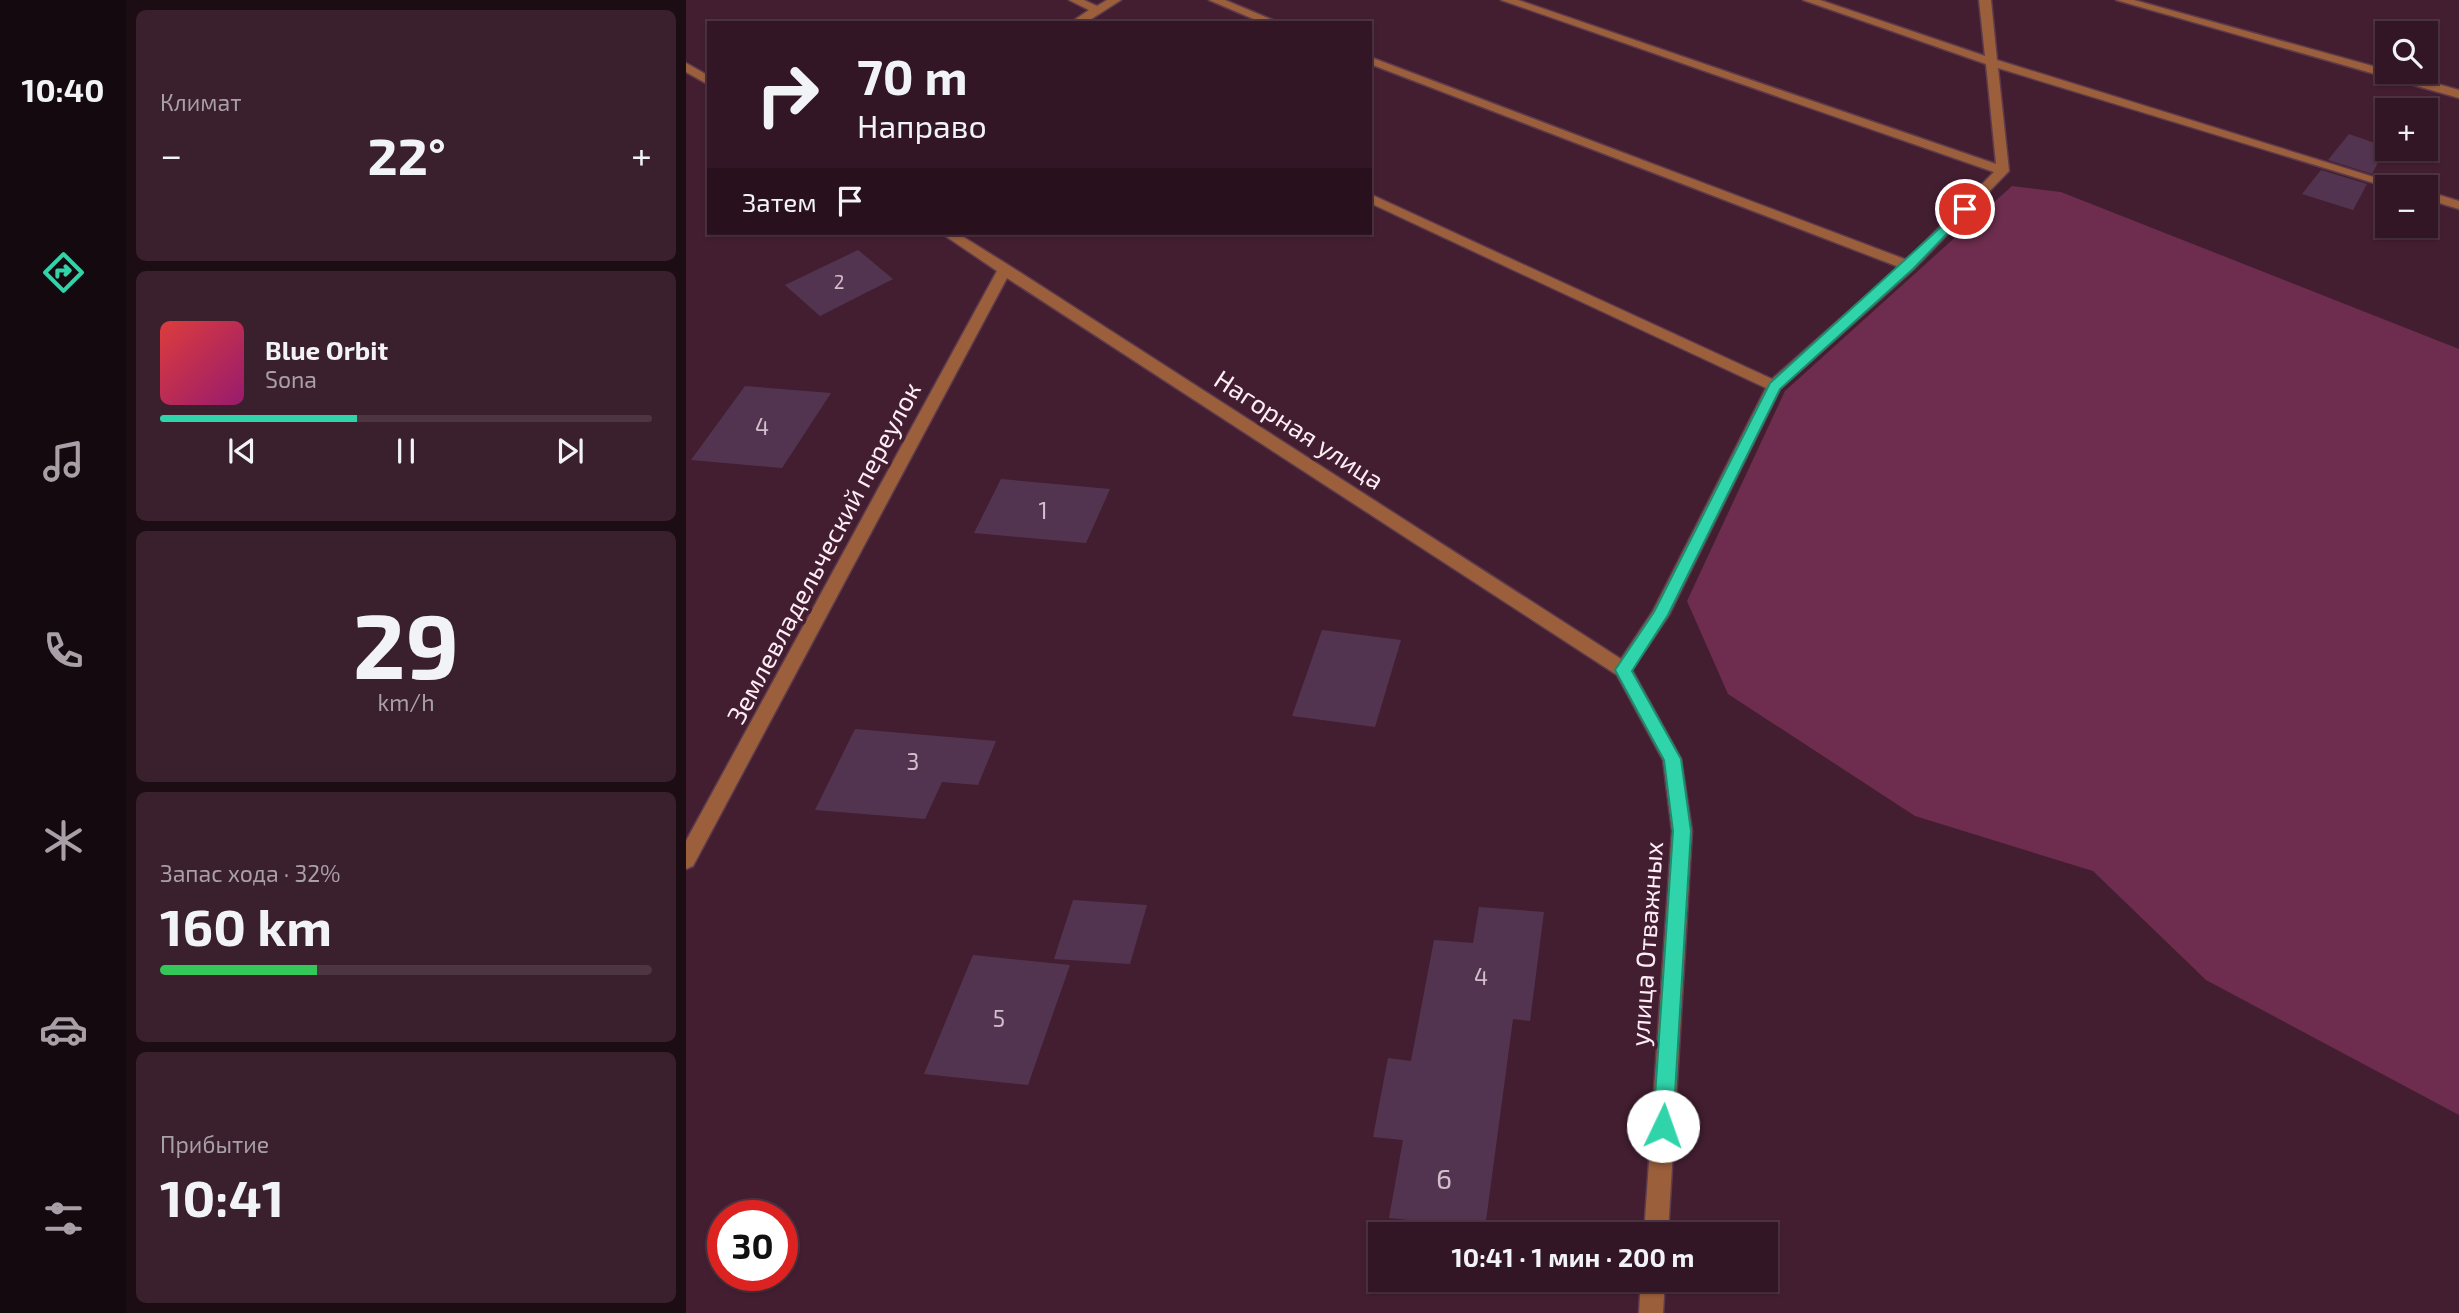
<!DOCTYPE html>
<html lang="ru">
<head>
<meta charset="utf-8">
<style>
  :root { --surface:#321625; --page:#3a1f2d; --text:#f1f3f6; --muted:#a89fa7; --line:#4d3542; --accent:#2fd4aa }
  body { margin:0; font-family:"Exo 2",sans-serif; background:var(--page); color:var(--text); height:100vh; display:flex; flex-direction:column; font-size:26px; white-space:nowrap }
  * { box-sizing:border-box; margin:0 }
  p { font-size:23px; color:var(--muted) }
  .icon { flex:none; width:38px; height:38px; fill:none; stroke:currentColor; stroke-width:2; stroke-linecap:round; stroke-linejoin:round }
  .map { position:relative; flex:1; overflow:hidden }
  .sheet { display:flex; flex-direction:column; gap:10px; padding:10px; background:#1c0c14; width:560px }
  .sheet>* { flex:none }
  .top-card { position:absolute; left:21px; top:21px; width:665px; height:214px; border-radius:0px; box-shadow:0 2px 5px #0004,0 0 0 2px var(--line); background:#321625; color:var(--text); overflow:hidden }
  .tools { position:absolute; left:1689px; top:21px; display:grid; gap:14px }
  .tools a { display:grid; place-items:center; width:63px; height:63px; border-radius:0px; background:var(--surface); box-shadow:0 2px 5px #0004,0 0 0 2px var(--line); font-size:35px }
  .speed { position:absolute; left:21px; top:1200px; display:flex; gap:14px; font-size:35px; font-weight:700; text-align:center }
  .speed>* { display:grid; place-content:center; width:91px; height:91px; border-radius:50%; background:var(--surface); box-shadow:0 2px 5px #0004,0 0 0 2px var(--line); line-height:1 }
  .speed .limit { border:10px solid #d22; background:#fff; color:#111 }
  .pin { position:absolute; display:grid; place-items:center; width:60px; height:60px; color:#fff; margin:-30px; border:4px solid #fff; border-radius:50%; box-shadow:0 2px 7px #0007 }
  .me { position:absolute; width:77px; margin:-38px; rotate:3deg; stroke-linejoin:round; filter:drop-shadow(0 0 5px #0008) }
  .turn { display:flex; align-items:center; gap:24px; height:147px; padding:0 35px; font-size:32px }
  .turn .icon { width:91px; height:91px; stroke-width:2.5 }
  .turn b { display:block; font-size:49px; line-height:60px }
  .then { display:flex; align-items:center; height:66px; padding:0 35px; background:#0003; gap:14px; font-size:26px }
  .big { font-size:52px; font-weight:700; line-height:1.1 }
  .sheet .widget { flex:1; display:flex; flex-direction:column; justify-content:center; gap:10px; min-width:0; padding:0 24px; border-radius:10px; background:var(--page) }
  .sheet .dial { align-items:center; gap:0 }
  .dial b { font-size:91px; line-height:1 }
  .song { display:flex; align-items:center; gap:21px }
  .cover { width:84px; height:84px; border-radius:10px; background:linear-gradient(135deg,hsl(0 70% 55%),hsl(320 70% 35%)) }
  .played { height:7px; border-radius:4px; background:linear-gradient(90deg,var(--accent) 40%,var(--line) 40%) }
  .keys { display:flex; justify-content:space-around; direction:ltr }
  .heat { display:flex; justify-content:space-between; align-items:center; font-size:38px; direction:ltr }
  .charge { height:10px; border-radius:5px; background:linear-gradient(90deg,#34c759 32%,var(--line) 0) }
  .trip { position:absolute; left:682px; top:1222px; width:410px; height:70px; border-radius:0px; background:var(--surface); box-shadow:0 2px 5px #0004,0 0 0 2px var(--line); font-weight:700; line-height:70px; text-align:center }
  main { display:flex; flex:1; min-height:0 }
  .tabs { display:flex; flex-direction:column; width:126px; justify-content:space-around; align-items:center; background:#14090f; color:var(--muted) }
  .tabs .icon { width:49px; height:49px }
  .tabs .current { color:var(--accent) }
  .tabs b { font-size:32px; color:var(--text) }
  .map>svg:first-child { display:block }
  .green { fill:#6e2d4e }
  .building { fill:#533450 }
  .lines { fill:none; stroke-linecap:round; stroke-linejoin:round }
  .minor-casing { stroke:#5d3b4c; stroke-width:3 }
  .minor { fill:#9c5f3b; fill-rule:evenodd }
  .route { fill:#2fd4aa; stroke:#1f8a6e; stroke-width:2 }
  .labels { text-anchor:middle; stroke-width:7; stroke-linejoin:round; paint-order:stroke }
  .far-number-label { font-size:19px; fill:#d2bfcb }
  .number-label { font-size:23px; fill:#d2bfcb }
  .street-label { font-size:26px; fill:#fdedf4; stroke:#431e31 }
  .near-number-label { font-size:28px; fill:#d2bfcb }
</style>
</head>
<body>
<main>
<nav class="tabs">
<b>10:40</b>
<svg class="icon current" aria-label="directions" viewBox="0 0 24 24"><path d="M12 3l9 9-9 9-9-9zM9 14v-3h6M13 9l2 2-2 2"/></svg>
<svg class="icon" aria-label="music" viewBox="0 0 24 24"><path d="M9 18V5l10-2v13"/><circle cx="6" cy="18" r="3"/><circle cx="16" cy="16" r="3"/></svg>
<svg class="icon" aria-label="phone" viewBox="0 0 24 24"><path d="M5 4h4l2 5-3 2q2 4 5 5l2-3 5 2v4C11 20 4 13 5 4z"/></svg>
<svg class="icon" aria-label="climate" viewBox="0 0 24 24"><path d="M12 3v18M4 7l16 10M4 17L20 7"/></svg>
<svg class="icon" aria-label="car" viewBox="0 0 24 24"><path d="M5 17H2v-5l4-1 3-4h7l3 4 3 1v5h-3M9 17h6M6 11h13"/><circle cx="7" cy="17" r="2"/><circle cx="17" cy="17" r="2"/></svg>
<svg class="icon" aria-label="filters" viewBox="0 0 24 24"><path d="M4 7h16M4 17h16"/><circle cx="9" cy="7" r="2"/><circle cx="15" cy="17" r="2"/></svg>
</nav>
<section class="sheet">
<div class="widget"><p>Климат</p>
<div class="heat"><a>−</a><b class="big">22°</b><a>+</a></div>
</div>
<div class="widget">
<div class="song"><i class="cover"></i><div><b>Blue Orbit</b><p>Sona</p></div></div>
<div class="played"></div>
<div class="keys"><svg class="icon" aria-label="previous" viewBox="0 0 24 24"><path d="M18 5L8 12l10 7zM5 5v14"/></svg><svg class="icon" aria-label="pause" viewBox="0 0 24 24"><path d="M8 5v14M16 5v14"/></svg><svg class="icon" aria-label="next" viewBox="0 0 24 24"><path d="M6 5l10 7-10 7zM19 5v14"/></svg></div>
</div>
<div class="widget dial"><b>29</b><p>km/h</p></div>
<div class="widget"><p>Запас хода · 32%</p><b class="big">160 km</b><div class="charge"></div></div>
<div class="widget"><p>Прибытие</p><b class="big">10:41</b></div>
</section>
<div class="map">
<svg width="1773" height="1313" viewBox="0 0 1773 1313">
  <rect width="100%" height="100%" fill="#431e31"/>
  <path class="green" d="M1326,186L1375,192L1773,349V1115L1520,980L1407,871L1229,816L1042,694L1001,601L1099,391Z"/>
  <g class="building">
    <path d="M1663,134L1700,147L1686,174L1642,160Z"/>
    <path d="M1635,170L1681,184L1667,210L1616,194Z"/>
    <path d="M172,250L207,279L134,316L99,285Z"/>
    <path d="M59,386L145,393L96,468L5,460Z"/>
    <path d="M315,479L424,489L400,543L288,533Z"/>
    <path d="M636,630L715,640L689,727L606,716Z"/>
    <path d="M169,729L310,741L292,785L256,782L239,819L129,810Z"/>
    <path d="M387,900L461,905L444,964L368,959Z"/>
    <path d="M793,907L858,912L844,1021L827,1019L799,1228L703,1218L717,1140L687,1137L702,1058L725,1061L748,940L787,943Z"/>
    <path d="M287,955L384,965L342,1085L238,1074Z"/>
  </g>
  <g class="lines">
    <g class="minor-casing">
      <g id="minor">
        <path d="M383,0H398L411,6L421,0H435L399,23H384L403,10Z"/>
        <path d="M523,0H539L594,23H577Z"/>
        <path d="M815,0H832L1310,164L1300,64L1117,0H1134L1299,56L1293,0H1305L1311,60L1720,187H1701L1312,68L1323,171L1228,269L1094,389L983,615L946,670L995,759L1006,831L982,1234H958L986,831L977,760L931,675L321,278L7,866L0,869V841L311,271L255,233H271L324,266L935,659L967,611L1080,388L684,203V194L1086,379L1213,267L684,64V57L1221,260L1308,172Z"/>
        <path d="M1430,0H1448L1773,90V98Z"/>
        <path d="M0,63L23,76V85L0,72Z"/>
        <path d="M1740,191L1773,201V209L1740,199Z"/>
        <path d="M955,1279H979L977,1313H953Z"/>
      </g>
    </g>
    <use href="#minor" class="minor"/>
  </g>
  <path class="route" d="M1279,205L1283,206V211L1227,269L1094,389L982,615L946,671L995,759L1005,831L987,1126L984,1133L977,1136L970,1133L967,1126L987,831L978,760L929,670L968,612L1084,383Z"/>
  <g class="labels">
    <g class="far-number-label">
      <text x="153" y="289">2</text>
    </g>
    <g class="number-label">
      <text x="76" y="435">4</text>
      <text x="357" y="519">1</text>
      <text x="227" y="770">3</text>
      <text x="795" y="985">4</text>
      <text x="313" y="1027">5</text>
    </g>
    <g class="street-label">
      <text transform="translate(613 430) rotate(33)" y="9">Нагорная улица</text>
      <text transform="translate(138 553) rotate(-62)" y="9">Землевладельческий переулок</text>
      <text transform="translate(961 944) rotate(-86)" y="9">улица Отважных</text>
    </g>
    <g class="near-number-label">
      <text x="758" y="1189">6</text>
    </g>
  </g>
</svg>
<div class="tools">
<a><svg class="icon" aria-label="search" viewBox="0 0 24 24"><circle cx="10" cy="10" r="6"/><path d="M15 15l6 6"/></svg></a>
<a>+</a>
<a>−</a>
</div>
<div class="speed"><div class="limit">30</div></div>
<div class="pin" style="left:1279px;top:209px;background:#d93025"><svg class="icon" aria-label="arrive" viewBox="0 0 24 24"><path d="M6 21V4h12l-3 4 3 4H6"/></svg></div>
<svg class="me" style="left:977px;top:1126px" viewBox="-20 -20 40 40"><circle r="19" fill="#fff"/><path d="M0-13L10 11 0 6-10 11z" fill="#2fd4aa"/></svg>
<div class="trip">10:41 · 1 мин · 200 m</div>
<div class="top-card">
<div class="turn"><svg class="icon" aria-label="right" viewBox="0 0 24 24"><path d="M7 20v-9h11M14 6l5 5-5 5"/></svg><div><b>70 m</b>Направо</div></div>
<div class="then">Затем<svg class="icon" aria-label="arrive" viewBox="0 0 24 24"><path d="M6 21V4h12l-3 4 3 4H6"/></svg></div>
</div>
</div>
</main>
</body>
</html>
